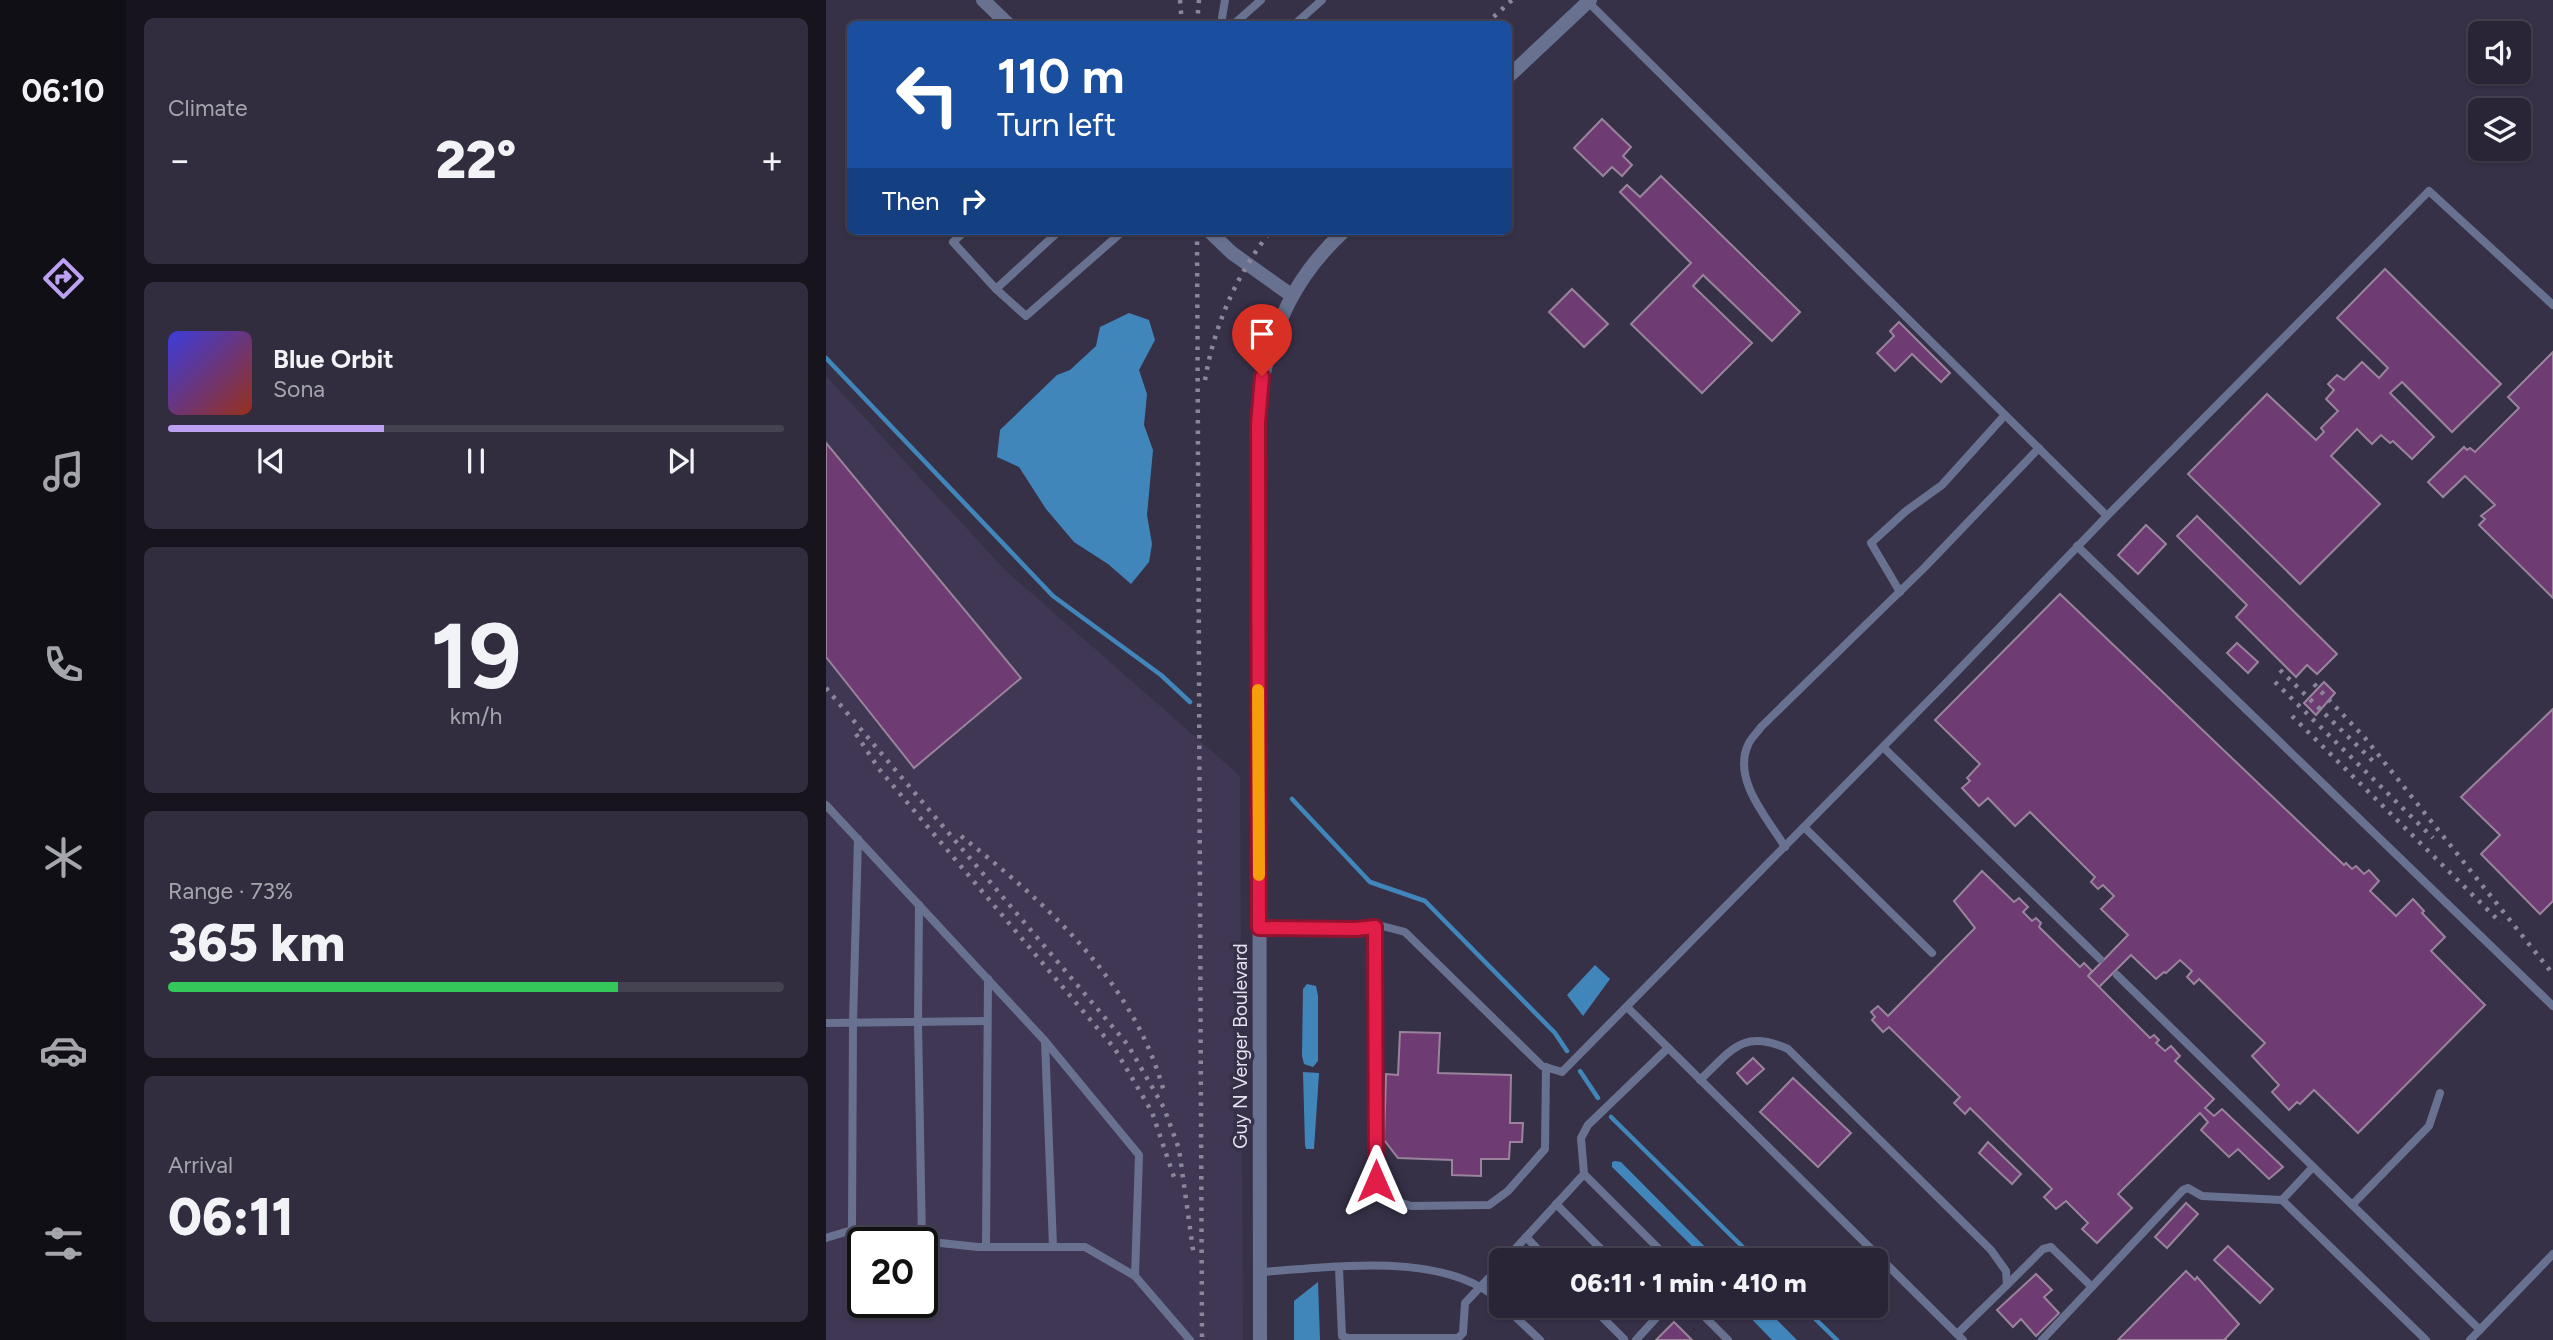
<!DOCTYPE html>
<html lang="en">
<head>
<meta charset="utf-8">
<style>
  :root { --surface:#292536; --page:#312d3e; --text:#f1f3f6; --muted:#a5a5ad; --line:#454251; --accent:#bca0f2 }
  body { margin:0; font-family:Figtree,sans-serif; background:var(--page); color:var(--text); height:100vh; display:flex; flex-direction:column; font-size:26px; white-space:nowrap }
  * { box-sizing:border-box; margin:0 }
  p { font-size:23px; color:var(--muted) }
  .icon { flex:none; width:38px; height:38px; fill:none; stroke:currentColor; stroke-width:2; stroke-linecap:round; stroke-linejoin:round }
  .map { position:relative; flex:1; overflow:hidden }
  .details { display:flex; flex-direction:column; gap:18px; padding:18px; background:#17141e; width:700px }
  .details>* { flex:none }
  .banner { position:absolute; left:21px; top:21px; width:665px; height:214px; border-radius:10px; box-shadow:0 2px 5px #0004,0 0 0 2px var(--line); background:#1a4fa0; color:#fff; overflow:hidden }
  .buttons { position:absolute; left:1642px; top:21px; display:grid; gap:14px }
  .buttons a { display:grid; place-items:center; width:63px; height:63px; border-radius:10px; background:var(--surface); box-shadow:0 2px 5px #0004,0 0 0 2px var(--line); font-size:35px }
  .speed { position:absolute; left:21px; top:1227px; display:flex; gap:14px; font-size:35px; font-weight:700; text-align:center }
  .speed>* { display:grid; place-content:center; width:91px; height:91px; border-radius:50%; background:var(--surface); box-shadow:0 2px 5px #0004,0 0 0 2px var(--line); line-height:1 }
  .speed .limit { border:4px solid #111; border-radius:10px; background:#fff; color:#111 }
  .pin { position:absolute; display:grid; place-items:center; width:60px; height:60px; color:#fff; margin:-72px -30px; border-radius:50% 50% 50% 0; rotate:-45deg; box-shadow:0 0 7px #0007 }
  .pin .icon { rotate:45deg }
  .me { position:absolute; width:77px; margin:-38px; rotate:0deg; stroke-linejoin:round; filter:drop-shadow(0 0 5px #0008) }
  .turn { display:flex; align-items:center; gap:24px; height:147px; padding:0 35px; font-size:32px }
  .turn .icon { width:91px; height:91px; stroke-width:2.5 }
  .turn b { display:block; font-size:49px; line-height:60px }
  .then { display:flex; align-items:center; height:66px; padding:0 35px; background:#0003; gap:14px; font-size:26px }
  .big { font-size:52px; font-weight:800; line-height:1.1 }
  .details .card { flex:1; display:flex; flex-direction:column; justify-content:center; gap:10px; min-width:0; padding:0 24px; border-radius:10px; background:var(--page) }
  .details .dial { align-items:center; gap:0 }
  .dial b { font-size:91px; line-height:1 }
  .song { display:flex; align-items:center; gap:21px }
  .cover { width:84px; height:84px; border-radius:10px; background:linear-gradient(135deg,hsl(240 70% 55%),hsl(10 70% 35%)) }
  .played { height:7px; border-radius:4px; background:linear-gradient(90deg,var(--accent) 35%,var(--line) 35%) }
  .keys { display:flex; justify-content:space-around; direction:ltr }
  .heat { display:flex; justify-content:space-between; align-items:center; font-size:38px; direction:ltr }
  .charge { height:10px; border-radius:5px; background:linear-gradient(90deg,#34c759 73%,var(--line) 0) }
  .trip { position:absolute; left:663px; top:1248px; width:399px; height:70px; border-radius:10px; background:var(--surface); box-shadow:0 2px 5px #0004,0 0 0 2px var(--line); font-weight:800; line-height:70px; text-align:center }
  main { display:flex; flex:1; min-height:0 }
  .tabs { display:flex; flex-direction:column; width:126px; justify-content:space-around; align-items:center; background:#100f16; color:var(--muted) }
  .tabs .icon { width:49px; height:49px }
  .tabs .on { color:var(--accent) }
  .tabs b { font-size:32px; color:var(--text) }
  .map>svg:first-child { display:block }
  .built { fill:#403754; fill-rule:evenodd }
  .water { fill:#4186bb }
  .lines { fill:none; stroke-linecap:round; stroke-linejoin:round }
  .stream { stroke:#4186bb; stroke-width:4.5 }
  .building { fill:#6e3b73; stroke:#99849b; stroke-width:2 }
  .service { stroke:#687290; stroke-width:8 }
  .minor { stroke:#687290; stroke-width:14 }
  .rail { stroke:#8b879a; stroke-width:4.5; stroke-dasharray:3.5 7; stroke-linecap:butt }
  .route-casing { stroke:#92132f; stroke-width:18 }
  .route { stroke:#e11d48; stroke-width:12 }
  .slow { stroke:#f59e0b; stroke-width:12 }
  .labels { text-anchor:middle; stroke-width:7; stroke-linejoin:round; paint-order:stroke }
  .street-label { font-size:19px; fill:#e4e1f0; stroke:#373148 }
</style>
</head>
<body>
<main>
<nav class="tabs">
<b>06:10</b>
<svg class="icon on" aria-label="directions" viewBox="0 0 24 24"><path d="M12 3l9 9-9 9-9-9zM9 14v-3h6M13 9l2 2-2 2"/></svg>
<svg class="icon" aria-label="music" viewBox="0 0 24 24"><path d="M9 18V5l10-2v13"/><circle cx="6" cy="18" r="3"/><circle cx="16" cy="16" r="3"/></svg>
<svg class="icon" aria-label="phone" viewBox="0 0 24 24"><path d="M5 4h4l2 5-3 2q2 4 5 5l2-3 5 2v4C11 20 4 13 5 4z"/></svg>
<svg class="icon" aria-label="climate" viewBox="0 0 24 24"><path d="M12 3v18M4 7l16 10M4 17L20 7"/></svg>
<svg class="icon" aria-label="car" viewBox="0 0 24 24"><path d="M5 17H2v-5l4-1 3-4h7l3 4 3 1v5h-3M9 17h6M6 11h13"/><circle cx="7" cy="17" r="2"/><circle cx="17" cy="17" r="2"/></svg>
<svg class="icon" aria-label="filters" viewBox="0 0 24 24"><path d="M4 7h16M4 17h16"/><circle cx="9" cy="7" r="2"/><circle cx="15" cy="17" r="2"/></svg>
</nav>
<section class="details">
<div class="card"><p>Climate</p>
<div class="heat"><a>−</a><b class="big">22°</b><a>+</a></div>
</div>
<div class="card">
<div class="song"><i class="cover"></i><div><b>Blue Orbit</b><p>Sona</p></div></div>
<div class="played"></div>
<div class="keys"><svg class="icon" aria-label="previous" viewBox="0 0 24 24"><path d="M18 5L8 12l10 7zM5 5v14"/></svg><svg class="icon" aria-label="pause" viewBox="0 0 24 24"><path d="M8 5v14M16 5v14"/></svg><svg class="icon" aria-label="next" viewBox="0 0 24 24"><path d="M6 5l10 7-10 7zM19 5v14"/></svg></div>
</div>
<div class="card dial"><b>19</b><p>km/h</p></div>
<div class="card"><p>Range · 73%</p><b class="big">365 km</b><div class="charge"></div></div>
<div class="card"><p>Arrival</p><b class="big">06:11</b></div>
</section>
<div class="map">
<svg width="1727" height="1340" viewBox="0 0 1727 1340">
  <rect width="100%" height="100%" fill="#373148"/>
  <path class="built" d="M0,376L179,570L414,776L417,1340H0ZM37,1242H96V1302H37Z"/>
  <g class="water">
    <path d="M303,313L323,320L329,340L313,370L321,394L318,425L327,450L321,515L326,544L323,562L305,584L282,564L248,542L220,509L193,467L171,457L174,430L231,375L244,370L270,346L274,327Z"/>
    <path d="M769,965L784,979L757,1016L741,995Z"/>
    <path d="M481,984L490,986L492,996V1061L487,1067L478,1064L476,1056L477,989Z"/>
    <path d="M477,1072L493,1073L488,1149H480L479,1145Z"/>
    <path d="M789,1161L795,1162L892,1260H871L869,1249L786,1167V1162Z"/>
    <path d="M492,1282L494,1340H468V1301Z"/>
    <path d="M913,1306H937L971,1340H946Z"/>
  </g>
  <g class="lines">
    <g class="stream">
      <path d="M0,358L227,596L335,675L364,702"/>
      <path d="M466,799L544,882L599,901L729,1033L741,1051"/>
      <path d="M754,1071L772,1098"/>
      <path d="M785,1117L930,1260"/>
      <path d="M976,1306L1011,1340"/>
    </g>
  </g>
  <g class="building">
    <path d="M776,119L805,147L797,156L806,165L796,176L786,167L777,176L748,148Z"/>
    <path d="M835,176L974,312L946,341L877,275L867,286L926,343L876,393L805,324L865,263L794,192L801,185L814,197Z"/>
    <path d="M1559,269L1675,384L1626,432L1576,382L1564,393L1608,437L1586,459L1567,441L1564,443L1555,435L1546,444L1531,429L1505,456L1554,504L1474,584L1362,474L1441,394L1490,440L1498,432L1495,428L1512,411L1500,399L1508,390L1502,384L1511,375L1518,380L1536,362L1553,378L1562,368L1511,318Z"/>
    <path d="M746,289L782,324L758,347L723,312Z"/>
    <path d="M1073,322L1124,373L1115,382L1086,354L1069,371L1051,353L1068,336L1064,331Z"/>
    <path d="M1727,352V598L1653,525L1659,519L1655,516L1669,505L1639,476L1617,497L1602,482L1638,447L1641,450L1644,448L1649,452L1693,408L1682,397Z"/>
    <path d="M0,443L195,678L88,768L0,657Z"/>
    <path d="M1371,516L1511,654L1491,674L1481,665L1470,677L1410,617L1421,605L1351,536Z"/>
    <path d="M1320,525L1340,544L1312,574L1292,555Z"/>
    <path d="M1234,594L1518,865L1520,863L1526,869L1530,866L1538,874L1543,870L1553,881L1544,891L1570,916L1587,899L1598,911L1596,913L1619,937L1605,951L1659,1005L1532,1133L1488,1090L1474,1104L1471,1102L1463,1110L1446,1092L1453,1085L1426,1056L1439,1043L1373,979L1368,984L1361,977L1366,971L1354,960L1340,973L1338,972L1330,979L1305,955L1273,987L1262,976L1302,935L1275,909L1288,896L1277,885L1272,889L1265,882L1269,877L1204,812L1189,826L1162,798L1153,806L1136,788L1144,781L1141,778L1154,764L1109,720Z"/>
    <path d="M1411,643L1432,662L1422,673L1401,653Z"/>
    <path d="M1498,682L1509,693L1490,715L1478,703Z"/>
    <path d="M1727,709V901L1714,914L1655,854L1674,835L1635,797Z"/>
    <path d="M1156,871L1188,902L1193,898L1202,907L1197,912L1206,921L1210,918L1215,923L1213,927L1254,967L1258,963L1266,971L1262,976L1324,1038L1328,1035L1333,1040L1330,1043L1339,1051L1345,1046L1354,1056L1349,1061L1388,1099L1379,1108L1388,1116L1396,1109L1457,1167L1443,1179L1412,1149L1403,1157L1375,1130L1382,1122L1374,1113L1292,1194L1306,1208L1271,1243L1256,1229L1262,1223L1240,1201L1230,1209L1218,1197L1226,1189L1144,1108L1139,1114L1128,1103L1134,1097L1063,1027L1057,1032L1046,1020L1049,1017L1045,1012L1052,1006L1062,1016L1149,928L1128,901Z"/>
    <path d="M574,1032L614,1033L612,1073L685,1075L684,1123H697L696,1142H684L683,1159H655V1176L626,1175V1160L572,1158L558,1140L560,1074L572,1075Z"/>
    <path d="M927,1058L938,1069L921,1084L911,1073Z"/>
    <path d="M967,1078L1025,1133L992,1167L934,1112Z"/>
    <path d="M1162,1142L1195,1174L1186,1184L1153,1153Z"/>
    <path d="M1360,1203L1372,1214L1341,1248L1329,1237Z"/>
    <path d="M1402,1246L1447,1289L1434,1303L1388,1260Z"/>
    <path d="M1360,1271L1369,1280L1371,1277L1413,1324L1399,1339L1400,1340H1292Z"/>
    <path d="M1210,1274L1226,1290L1218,1297L1233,1313L1210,1336L1195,1319L1187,1327L1171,1310Z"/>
    <path d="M848,1322L866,1340H830Z"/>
  </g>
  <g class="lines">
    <g class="service">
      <path d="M395,24L399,0"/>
      <path d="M408,24L435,0"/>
      <path d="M469,24L496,0"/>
      <path d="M139,231L127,242L170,289L200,316L297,231"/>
      <path d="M170,289L233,231"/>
      <path d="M1281,516L1603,191L1727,305"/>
      <path d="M1251,546L1727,1006"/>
      <path d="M1074,592L1045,543L1080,511L1116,485L1179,415"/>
      <path d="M1057,747L1274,959"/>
      <path d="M0,805L219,1041L227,1246"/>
      <path d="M978,827L1106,953"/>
      <path d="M959,847C942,819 906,780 922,745C924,739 931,733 935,727L1099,567L1213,448"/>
      <path d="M93,905L92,1022L96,1241"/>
      <path d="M549,927L550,1181L558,1197L585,1206L663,1205L682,1191L719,1149L720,1067"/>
      <path d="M433,928L530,929L556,926L579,932L716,1066L736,1072L1119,684L1281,516L762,2"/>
      <path d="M1291,975L1654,1330"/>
      <path d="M801,1007L1137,1340"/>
      <path d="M0,1023L161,1021"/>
      <path d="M219,1041L313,1155L309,1276"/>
      <path d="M874,1080C905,1051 916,1028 962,1049L1165,1250L1180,1271L1181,1285L1131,1334"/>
      <path d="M758,1174L844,1260"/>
      <path d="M1456,1200L1487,1167"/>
      <path d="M730,1204L786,1260"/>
      <path d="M1526,1205L1603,1126L1614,1093"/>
      <path d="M26,1230L27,1022L32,839"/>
      <path d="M700,1237L722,1260"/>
      <path d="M0,1238L26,1230L52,1229L77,1239L152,1247H259L309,1276L364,1340"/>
      <path d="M160,1247L162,979"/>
      <path d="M679,1260L758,1174L755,1138L762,1125L842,1048"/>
      <path d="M513,1268L516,1336L523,1338H632L637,1333L639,1303L676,1264"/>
      <path d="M434,1272C505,1268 620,1249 676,1303"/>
      <path d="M1181,1285L1217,1249L1225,1247L1266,1287"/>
      <path d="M678,1306L714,1340"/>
      <path d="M765,1306L798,1339"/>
      <path d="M868,1306L902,1340"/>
      <path d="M810,1340L841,1306"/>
      <path d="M1216,1340L1357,1190L1362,1188L1376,1196L1456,1200L1600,1340"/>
      <path d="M1644,1340L1727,1254"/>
    </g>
    <g class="minor">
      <path d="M157,0L182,24"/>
      <path d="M682,77L764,0"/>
      <path d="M383,231L406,253L465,295"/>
      <path d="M434,1340L433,394C447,327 467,278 518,231"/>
    </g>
    <g class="rail">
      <path d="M354,0L356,24"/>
      <path d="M371,24L373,0"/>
      <path d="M660,24L686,0"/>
      <path d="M371,231L376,1340"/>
      <path d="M379,380C388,326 411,273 445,231"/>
      <path d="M1454,670L1548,762"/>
      <path d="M1449,682L1607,838"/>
      <path d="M1488,684L1539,738L1726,973"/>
      <path d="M0,688L302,1045L338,1108L353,1149L368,1257"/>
      <path d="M1466,716L1675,923"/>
      <path d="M30,734L53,769L289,1049L326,1112L350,1183"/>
      <path d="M135,836C221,904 308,981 338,1092"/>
    </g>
  </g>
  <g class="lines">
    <g class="route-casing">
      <path id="route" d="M436,376L432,424L433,928L530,929L549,927L550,1181"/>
    </g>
    <use href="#route" class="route"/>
    <path class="slow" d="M432,690L433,875"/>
  </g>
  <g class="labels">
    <g class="street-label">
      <text transform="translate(414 1046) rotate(-90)" y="7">Guy N Verger Boulevard</text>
    </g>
  </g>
</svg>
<div class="buttons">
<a><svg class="icon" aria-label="sound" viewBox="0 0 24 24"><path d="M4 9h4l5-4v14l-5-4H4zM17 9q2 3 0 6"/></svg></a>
<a><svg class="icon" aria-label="layers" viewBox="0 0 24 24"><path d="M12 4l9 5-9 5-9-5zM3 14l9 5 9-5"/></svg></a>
</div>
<div class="speed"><div class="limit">20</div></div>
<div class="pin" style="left:436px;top:376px;background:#d93025"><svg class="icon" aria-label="arrive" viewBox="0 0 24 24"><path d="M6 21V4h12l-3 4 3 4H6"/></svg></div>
<svg class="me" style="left:550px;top:1181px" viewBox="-20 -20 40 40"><path d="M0-17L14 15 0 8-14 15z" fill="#e11d48" stroke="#fff" stroke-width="4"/></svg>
<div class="trip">06:11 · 1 min · 410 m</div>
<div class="banner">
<div class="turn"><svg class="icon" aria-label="left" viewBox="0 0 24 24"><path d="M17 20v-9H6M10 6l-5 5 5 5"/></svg><div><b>110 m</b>Turn left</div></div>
<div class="then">Then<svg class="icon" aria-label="right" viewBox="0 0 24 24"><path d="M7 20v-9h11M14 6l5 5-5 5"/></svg></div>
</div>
</div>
</main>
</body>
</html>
